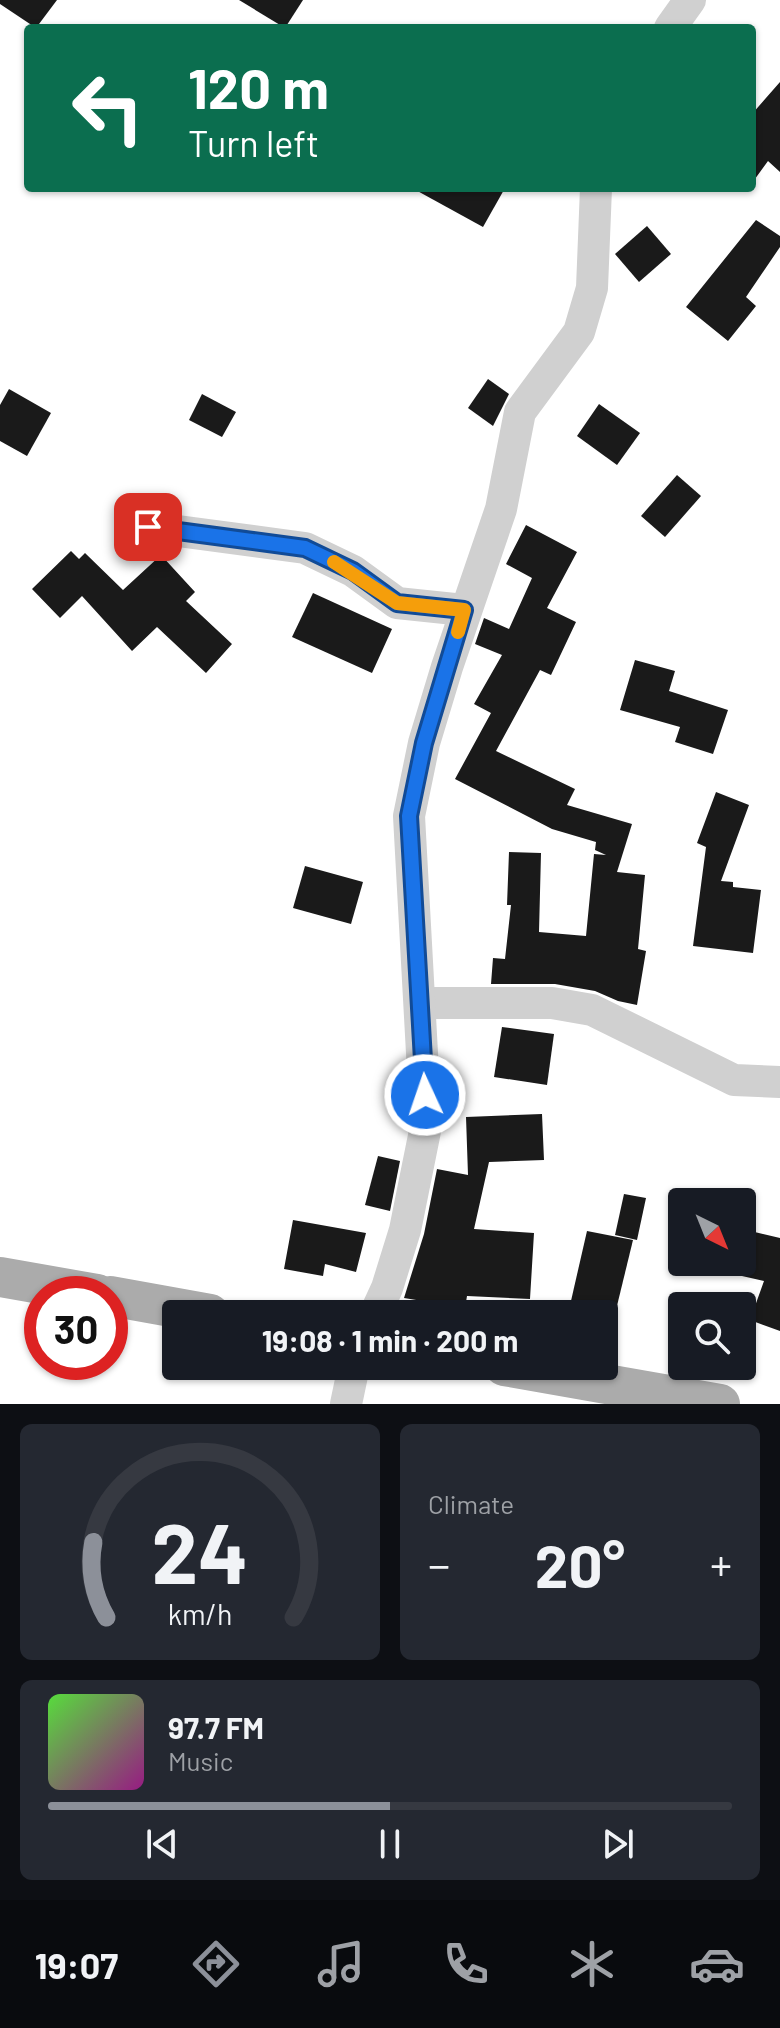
<!DOCTYPE html>
<html lang="en">
<head>
<meta charset="utf-8">
<style>
  :root { --surface:#171b24; --page:#242831; --text:#f1f3f6; --muted:#9ea1a6; --line:#363941; --accent:#8c9099 }
  body { margin:0; font-family:Barlow,sans-serif; background:var(--page); color:var(--text); height:100vh; display:flex; flex-direction:column; font-size:30px; white-space:nowrap }
  * { box-sizing:border-box; margin:0 }
  p { font-size:26px; color:var(--muted) }
  .icon { flex:none; width:44px; height:44px; fill:none; stroke:currentColor; stroke-width:2; stroke-linecap:round; stroke-linejoin:round }
  .map { position:relative; height:1404px; overflow:hidden }
  .details { display:flex; flex-direction:column; gap:20px; padding:20px; background:#0d0f14; flex:1 }
  .details>* { flex:none }
  .hud { position:absolute; left:24px; top:24px; width:732px; height:168px; border-radius:8px; box-shadow:0 2px 6px #0004; background:#0b6e4f; color:#fff; overflow:hidden }
  .needle { width:52px; rotate:137deg }
  .tools { position:absolute; left:668px; top:1188px; display:grid; gap:16px }
  .tools a { display:grid; place-items:center; width:88px; height:88px; border-radius:8px; background:var(--surface); box-shadow:0 2px 6px #0004; font-size:40px }
  .speed { position:absolute; left:24px; top:1276px; display:flex; gap:16px; font-size:40px; font-weight:700; text-align:center }
  .speed>* { display:grid; place-content:center; width:104px; height:104px; border-radius:50%; background:var(--surface); box-shadow:0 2px 6px #0004; line-height:1 }
  .speed .limit { border:12px solid #d22; background:#fff; color:#111 }
  .pin { position:absolute; display:grid; place-items:center; width:68px; height:68px; color:#fff; margin:-34px; border-radius:16px; box-shadow:0 4px 12px #0006 }
  .me { position:absolute; width:88px; margin:-44px; rotate:357deg; stroke-linejoin:round; filter:drop-shadow(0 0 6px #0008) }
  .turn { display:flex; align-items:center; gap:28px; height:168px; padding:0 32px; font-size:36px }
  .turn .icon { width:104px; height:104px; stroke-width:2.5 }
  .turn b { display:block; font-size:56px; line-height:68px }
  .big { font-size:60px; font-weight:700; line-height:1.1 }
  .details .card { flex:1; display:flex; flex-direction:column; justify-content:center; gap:12px; min-width:0; padding:0 28px; border-radius:12px; background:var(--page) }
  .details .dial { align-items:center; gap:0 }
  .dial svg { height:208px; overflow:visible; fill:none; stroke:var(--line); stroke-width:7; stroke-linecap:round; text-anchor:middle }
  .dial text { fill:var(--text); stroke:none }
  .song { display:flex; align-items:center; gap:24px }
  .cover { width:96px; height:96px; border-radius:12px; background:linear-gradient(135deg,hsl(110 70% 55%),hsl(310 70% 35%)) }
  .played { height:8px; border-radius:4px; background:linear-gradient(90deg,var(--accent) 50%,var(--line) 50%) }
  .keys { display:flex; justify-content:space-around; direction:ltr }
  .heat { display:flex; justify-content:space-between; align-items:center; font-size:44px; direction:ltr }
  .details .tiles { flex:1; display:grid; gap:20px; grid-template-columns:1fr 1fr }
  .card:last-child { grid-column:span 2 }
  .trip { position:absolute; left:162px; top:1300px; width:456px; height:80px; border-radius:8px; background:var(--surface); box-shadow:0 2px 6px #0004; font-weight:700; line-height:80px; text-align:center }
  .tab-bar { display:flex; height:128px; justify-content:space-around; align-items:center; background:#090b0e; color:var(--muted) }
  .tab-bar .icon { width:56px; height:56px }
  .tab-bar .active { color:var(--accent) }
  .tab-bar b { font-size:36px; color:var(--text) }
  .map>svg:first-child { display:block }
  .building { fill:#1a1a1a }
  .lines { fill:none; stroke-linecap:round; stroke-linejoin:round }
  .minor { stroke:#d0d0d0; stroke-width:32 }
  .major { stroke:#ababab; stroke-width:40 }
  .route-casing { stroke:#114b97; stroke-width:20 }
  .route { stroke:#1a73e8; stroke-width:14 }
  .slow { stroke:#f59e0b; stroke-width:14 }
</style>
</head>
<body>
<div class="map">
<svg width="780" height="1404" viewBox="0 0 780 1404">
  <rect width="100%" height="100%" fill="#fff"/>
  <g class="building">
    <path d="M0,0H57L36,28L0,4Z"/>
    <path d="M239,0H303L285,28Z"/>
    <path d="M780,82V172L768,161L752,183V114Z"/>
    <path d="M412,188H505L483,227Z"/>
    <path d="M756,220L780,236V247L746,297L756,306L728,341L686,307Z"/>
    <path d="M647,226L671,254L639,282L615,254Z"/>
    <path d="M488,379L509,394L493,426L468,408Z"/>
    <path d="M9,389L51,413L27,456L0,441V405Z"/>
    <path d="M202,394L236,412L222,437L189,420Z"/>
    <path d="M599,404L640,433L617,465L577,436Z"/>
    <path d="M677,475L701,496L665,537L641,516Z"/>
    <path d="M526,525L577,552L547,608L576,622L551,675L540,670L496,751L575,789L567,805L632,824L617,872L645,875L638,949L646,951L637,1005L618,1001L595,991L555,984H491L493,958L505,959L511,905H507L509,852L541,853L539,932L586,936L594,854L606,855L595,850L596,842L552,829L455,779L491,713L474,704L502,655L475,644L484,618L509,629L532,578L506,564Z"/>
    <path d="M71,551L79,559L85,553L123,590L161,555L195,592L186,601L232,644L206,673L157,627L132,651L82,596L60,618L32,589Z"/>
    <path d="M313,593L392,629L372,673L292,637Z"/>
    <path d="M635,660L675,671L669,691L728,710L713,754L675,742L680,727L620,710Z"/>
    <path d="M716,792L749,805L721,881L733,882V887L761,890L753,953L693,946L706,847L697,843Z"/>
    <path d="M305,866L363,882L351,924L293,908Z"/>
    <path d="M502,1027L554,1034L547,1085L494,1077Z"/>
    <path d="M542,1114L544,1160L489,1162L474,1229L534,1233L530,1299L467,1296L465,1308L404,1298L424,1234L437,1169L468,1175L466,1117Z"/>
    <path d="M378,1156L400,1161L390,1211L365,1205Z"/>
    <path d="M624,1194L646,1198L637,1240L615,1235Z"/>
    <path d="M293,1220L366,1233L356,1272L325,1264L323,1276L284,1269Z"/>
    <path d="M742,1229L780,1238V1331L750,1320L764,1281L742,1276Z"/>
    <path d="M587,1231L633,1240L615,1314H568Z"/>
  </g>
  <g class="lines">
    <g class="minor">
      <path d="M670,28L690,0"/>
      <path d="M148,527L305,548L353,571L397,603L464,610"/>
      <path d="M420,1003H552L592,1010L734,1080L780,1082"/>
      <path d="M375,1314L387,1288L405,1230L426,1126L409,816L424,743L447,667L501,509L520,412L579,332L592,288L596,188"/>
      <path d="M346,1404L354,1366"/>
    </g>
    <g class="major">
      <path d="M0,1277L97,1294"/>
      <path d="M110,1296L210,1314"/>
      <path d="M504,1366L720,1404"/>
    </g>
  </g>
  <g class="lines">
    <g class="route-casing">
      <path id="route" d="M148,527L305,548L353,571L397,603L464,610L424,743L409,816L425,1095"/>
    </g>
    <use href="#route" class="route"/>
    <path class="slow" d="M334,562L397,603L464,610L458,632"/>
  </g>
</svg>
<div class="tools">
<a><svg class="needle" viewBox="-14 -14 28 28"><path d="M0-13l5 13h-10z" fill="#e53935"/><path d="M0 13l5-13h-10z" fill="#9ea1a6"/></svg></a>
<a><svg class="icon" aria-label="search" viewBox="0 0 24 24"><circle cx="10" cy="10" r="6"/><path d="M15 15l6 6"/></svg></a>
</div>
<div class="speed"><div class="limit">30</div></div>
<div class="pin" style="left:148px;top:527px;background:#d93025"><svg class="icon" aria-label="arrive" viewBox="0 0 24 24"><path d="M6 21V4h12l-3 4 3 4H6"/></svg></div>
<svg class="me" style="left:425px;top:1095px" viewBox="-20 -20 40 40"><circle r="17" fill="#1a73e8" stroke="#fff" stroke-width="3"/><path d="M0-11L8 9 0 5-8 9z" fill="#fff"/></svg>
<div class="trip">19:08 · 1 min · 200 m</div>
<div class="hud">
<div class="turn"><svg class="icon" aria-label="left" viewBox="0 0 24 24"><path d="M17 20v-9H6M10 6l-5 5 5 5"/></svg><div><b>120 m</b>Turn left</div></div>
</div>
</div>
<section class="details">
<div class="tiles">
<div class="card dial"><svg viewBox="0 0 100 80">
<path d="M14 69A42 42 0 1 1 86 69"/>
<path d="M14 69A42 42 0 0 1 9 40" stroke="#8c9099"/>
<text x="50" y="56" font-size="32" font-weight="700">24</text>
<text x="50" y="72" font-size="11">km/h</text>
</svg></div>
<div class="card"><p>Climate</p>
<div class="heat"><a>−</a><b class="big">20°</b><a>+</a></div>
</div>
<div class="card">
<div class="song"><i class="cover"></i><div><b>97.7 FM</b><p>Music</p></div></div>
<div class="played"></div>
<div class="keys"><svg class="icon" aria-label="previous" viewBox="0 0 24 24"><path d="M18 5L8 12l10 7zM5 5v14"/></svg><svg class="icon" aria-label="pause" viewBox="0 0 24 24"><path d="M8 5v14M16 5v14"/></svg><svg class="icon" aria-label="next" viewBox="0 0 24 24"><path d="M6 5l10 7-10 7zM19 5v14"/></svg></div>
</div>
</div>
</section>
<nav class="tab-bar">
<b>19:07</b>
<svg class="icon active" aria-label="directions" viewBox="0 0 24 24"><path d="M12 3l9 9-9 9-9-9zM9 14v-3h6M13 9l2 2-2 2"/></svg>
<svg class="icon" aria-label="music" viewBox="0 0 24 24"><path d="M9 18V5l10-2v13"/><circle cx="6" cy="18" r="3"/><circle cx="16" cy="16" r="3"/></svg>
<svg class="icon" aria-label="phone" viewBox="0 0 24 24"><path d="M5 4h4l2 5-3 2q2 4 5 5l2-3 5 2v4C11 20 4 13 5 4z"/></svg>
<svg class="icon" aria-label="climate" viewBox="0 0 24 24"><path d="M12 3v18M4 7l16 10M4 17L20 7"/></svg>
<svg class="icon" aria-label="car" viewBox="0 0 24 24"><path d="M5 17H2v-5l4-1 3-4h7l3 4 3 1v5h-3M9 17h6M6 11h13"/><circle cx="7" cy="17" r="2"/><circle cx="17" cy="17" r="2"/></svg>
</nav>
</body>
</html>
